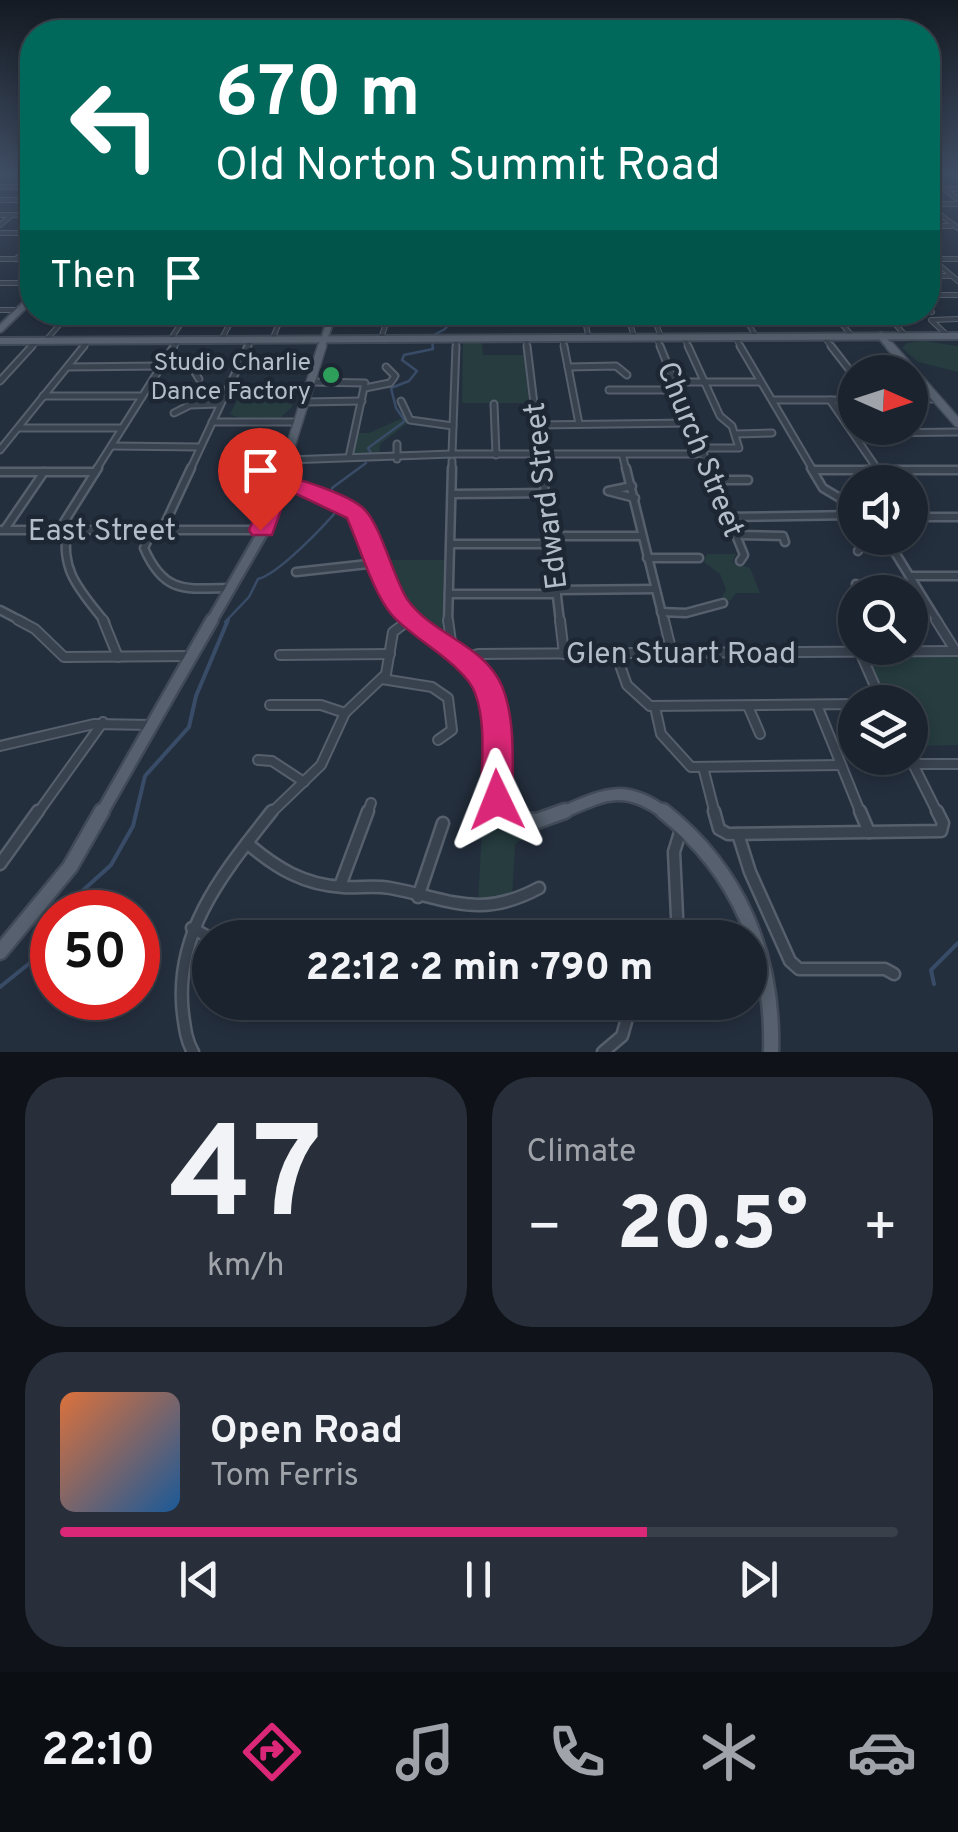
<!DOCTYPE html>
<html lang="en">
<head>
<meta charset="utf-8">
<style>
  :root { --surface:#1b232e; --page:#282f3a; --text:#f1f3f6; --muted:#a0a4aa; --line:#39404a; --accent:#db2777 }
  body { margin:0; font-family:Overpass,sans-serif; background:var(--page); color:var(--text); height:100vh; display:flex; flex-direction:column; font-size:38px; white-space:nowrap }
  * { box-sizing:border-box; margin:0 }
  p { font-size:32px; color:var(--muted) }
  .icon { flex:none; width:55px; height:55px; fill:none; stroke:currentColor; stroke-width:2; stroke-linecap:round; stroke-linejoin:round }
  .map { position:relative; height:1052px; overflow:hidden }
  .drawer { display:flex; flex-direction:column; gap:25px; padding:25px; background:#0f1319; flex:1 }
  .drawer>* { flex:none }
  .top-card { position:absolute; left:20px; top:20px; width:920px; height:305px; border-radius:40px; box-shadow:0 5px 15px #0003,0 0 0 2px var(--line); background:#00695c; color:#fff; overflow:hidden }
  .needle { width:65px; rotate:93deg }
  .controls { position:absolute; left:838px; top:355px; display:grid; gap:20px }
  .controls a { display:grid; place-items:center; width:90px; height:90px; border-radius:50%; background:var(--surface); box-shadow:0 5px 15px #0003,0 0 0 2px var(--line); font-size:50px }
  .speed { position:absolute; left:30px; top:890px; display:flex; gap:20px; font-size:50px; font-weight:700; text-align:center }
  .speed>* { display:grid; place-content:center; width:130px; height:130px; border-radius:50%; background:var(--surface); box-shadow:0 5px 15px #0003,0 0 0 2px var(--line); line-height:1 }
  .speed .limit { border:15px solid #d22; background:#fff; color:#111 }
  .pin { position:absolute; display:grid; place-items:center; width:85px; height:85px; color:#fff; margin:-102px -42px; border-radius:50% 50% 50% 0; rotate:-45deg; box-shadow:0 0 10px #0007 }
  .pin .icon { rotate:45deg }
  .me { position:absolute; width:110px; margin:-55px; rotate:358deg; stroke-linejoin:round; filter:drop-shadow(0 0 8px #0008) }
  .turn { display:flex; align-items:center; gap:35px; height:210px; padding:0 30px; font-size:45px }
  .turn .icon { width:130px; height:130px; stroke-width:2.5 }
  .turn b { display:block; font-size:70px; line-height:85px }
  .then { display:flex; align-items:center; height:95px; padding:0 30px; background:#0003; gap:20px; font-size:38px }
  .big { font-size:75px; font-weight:800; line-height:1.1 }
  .drawer .widget { flex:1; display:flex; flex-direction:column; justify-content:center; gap:15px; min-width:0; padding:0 35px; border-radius:40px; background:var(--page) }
  .drawer .dial { align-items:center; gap:0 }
  .dial b { font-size:130px; line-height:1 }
  .song { display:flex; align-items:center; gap:30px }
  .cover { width:120px; height:120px; border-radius:15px; background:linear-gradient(135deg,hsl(20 70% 55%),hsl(210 70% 35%)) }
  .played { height:10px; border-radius:5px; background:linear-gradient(90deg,var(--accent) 70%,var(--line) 70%) }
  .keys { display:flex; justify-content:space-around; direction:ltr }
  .heat { display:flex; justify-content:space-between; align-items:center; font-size:55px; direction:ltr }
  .drawer .tiles { flex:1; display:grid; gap:25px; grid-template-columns:1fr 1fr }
  .widget:last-child { grid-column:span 2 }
  .trip { position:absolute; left:192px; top:920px; width:575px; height:100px; border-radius:50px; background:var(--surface); box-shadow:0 5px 15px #0003,0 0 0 2px var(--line); font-weight:800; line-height:100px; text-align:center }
  .tabs { display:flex; height:160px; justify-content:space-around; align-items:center; background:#0b0e12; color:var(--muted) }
  .tabs .icon { width:70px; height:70px }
  .tabs .current { color:var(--accent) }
  .tabs b { font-size:45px; color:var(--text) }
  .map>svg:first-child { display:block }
  .green { fill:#263c3f }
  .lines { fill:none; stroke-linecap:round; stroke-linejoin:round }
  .stream-far1 { stroke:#394c67; stroke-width:2.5 }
  .stream { stroke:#394c67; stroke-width:4 }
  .minor-far4-casing { stroke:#565f6c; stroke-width:6 }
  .minor-far3-casing { stroke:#565f6c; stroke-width:9 }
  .minor-far2-casing { stroke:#565f6c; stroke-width:11 }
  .minor-far1-casing { stroke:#565f6c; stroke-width:12 }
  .minor-casing { stroke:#565f6c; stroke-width:15 }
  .major-far4-casing { stroke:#414a57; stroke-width:10 }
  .major-far3-casing { stroke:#414a57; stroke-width:11 }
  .major-far2-casing { stroke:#414a57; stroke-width:14 }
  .major-far1-casing { stroke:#414a57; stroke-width:16 }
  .major-casing { stroke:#414a57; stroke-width:19 }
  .minor-far4 { stroke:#38414e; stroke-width:4 }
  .minor-far3 { stroke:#38414e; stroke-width:5 }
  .minor-far2 { stroke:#38414e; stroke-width:6 }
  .minor-far1 { stroke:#38414e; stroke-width:8 }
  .minor { stroke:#38414e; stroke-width:10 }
  .major-far4 { stroke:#56606e; stroke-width:6 }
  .major-far3 { stroke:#56606e; stroke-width:8 }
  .major-far2 { stroke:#56606e; stroke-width:9 }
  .major-far1 { stroke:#56606e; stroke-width:11 }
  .major { stroke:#56606e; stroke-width:14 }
  .route { fill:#db2777; stroke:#8e194d; stroke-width:2.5 }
  .leisure-dot { fill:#2e9e5b; stroke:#1d2633; stroke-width:4 }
  .labels { text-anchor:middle; stroke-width:9; stroke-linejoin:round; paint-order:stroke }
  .far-poi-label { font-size:25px; fill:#b4bcc9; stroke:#1d2633; text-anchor:end }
  .street-label { font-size:30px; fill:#b4bcc9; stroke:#1d2633 }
</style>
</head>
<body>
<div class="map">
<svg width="958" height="1052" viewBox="0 0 958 1052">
  <rect width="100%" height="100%" fill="#242f3e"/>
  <g class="green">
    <path d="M924,341L958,346V372L918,362L902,348L907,343Z"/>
    <path d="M463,342H482L483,355H524L529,403H462Z"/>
    <path d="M262,393L282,394L292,399V407L279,419L244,420L230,414L238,399Z"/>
    <path d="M405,417L409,422L380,444L379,455L351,454L356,433H369Z"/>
    <path d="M707,554H736L732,562L750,568L760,593H736L730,601L722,597L726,590L720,574L704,562Z"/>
    <path d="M381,560H444L442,632L438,633L397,594Z"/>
    <path d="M868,654H958V745L910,746V702H888L865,657Z"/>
    <path d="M496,814L511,825H546L515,844L512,898L478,902L482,830Z"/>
  </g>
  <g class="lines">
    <g class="stream-far1">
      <path d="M9,177L32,174"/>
      <path d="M432,336L445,329L459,312"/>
      <path d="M371,453L368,448L405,421L396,408L391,388L409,381L417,371L402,360L404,355L433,349L432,340"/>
      <path d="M342,499L332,493V488L366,463"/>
      <path d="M225,622L249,597L258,579C279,574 326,524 341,506"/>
    </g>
    <g class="stream">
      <path d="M59,912L111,865L133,826L145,776L189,727L196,696L228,620"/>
      <path d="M934,984L931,970L958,943"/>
      <path d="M0,987L31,962L52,925"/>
    </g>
    <g class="minor-far4-casing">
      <g id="minor-far4">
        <path d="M952,174L958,177"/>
        <path d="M928,178L958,199"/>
        <path d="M0,179L9,174"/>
        <path d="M0,187H32"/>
        <path d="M928,189H958"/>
        <path d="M0,200H32"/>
        <path d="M928,204H958"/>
        <path d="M928,206L958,228"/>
        <path d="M0,215H32"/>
        <path d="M0,225L11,216"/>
        <path d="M928,226H951"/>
        <path d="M0,233H32"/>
        <path d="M0,259H32"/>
        <path d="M16,259L32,245"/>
        <path d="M928,259H958"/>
        <path d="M932,259L958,281"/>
        <path d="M928,276H951"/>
        <path d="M0,283H32"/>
        <path d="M928,295H958"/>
        <path d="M928,308L932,312"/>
        <path d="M0,310H20"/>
        <path d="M583,312L589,339"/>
        <path d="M626,312L635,339"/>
        <path d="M884,312L907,337"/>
        <path d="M652,314L662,339"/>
        <path d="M742,314L757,338"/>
        <path d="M652,315L742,314"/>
        <path d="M835,316L853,337"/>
        <path d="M67,317L332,315"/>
        <path d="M775,317L836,316"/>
        <path d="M948,336L931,320L958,319"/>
        <path d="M656,337L661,349"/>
        <path d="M684,337L689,349"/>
        <path d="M735,337L742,349"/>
        <path d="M824,337L833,349"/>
        <path d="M381,338L390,312"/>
        <path d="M526,338L527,349"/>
        <path d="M562,338L564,349"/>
        <path d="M46,340L68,315"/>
        <path d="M170,340L186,316"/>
        <path d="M221,340L235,314"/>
        <path d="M272,340L283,313"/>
        <path d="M30,349L38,340"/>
        <path d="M82,349L89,340"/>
        <path d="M173,349L178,340"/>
        <path d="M247,349L251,340"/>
        <path d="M456,349V338"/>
      </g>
    </g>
    <g class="minor-far3-casing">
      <g id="minor-far3">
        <path d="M527,346L542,470"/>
        <path d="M564,346L579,424"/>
        <path d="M660,346L710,470"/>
        <path d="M688,346L720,416L732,426L739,448H701"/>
        <path d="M740,346L813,470"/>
        <path d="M831,346L855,377"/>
        <path d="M164,363L191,366L199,379"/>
        <path d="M68,367L160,366"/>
        <path d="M568,367L616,366L627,375"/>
        <path d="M0,381L32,346"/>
        <path d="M311,382L365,383L349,457"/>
        <path d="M674,382H760"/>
        <path d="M365,388L390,383L395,376L386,367"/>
        <path d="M609,390H677"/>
        <path d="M43,396H140"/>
        <path d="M910,399H937"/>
        <path d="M773,400H855"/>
        <path d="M830,400L878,470"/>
        <path d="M401,401L410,420L453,426"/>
        <path d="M305,402L362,401"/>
        <path d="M494,404L496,455"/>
        <path d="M174,413L190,405L219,404"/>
        <path d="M212,422H299"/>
        <path d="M537,425L690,423"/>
        <path d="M19,428H122"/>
        <path d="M877,433L958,432"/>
        <path d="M736,434L772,433"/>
        <path d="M397,444V459"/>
        <path d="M112,446L200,447"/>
        <path d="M0,450L84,346"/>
        <path d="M452,454L456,346"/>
        <path d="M623,457L626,470"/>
        <path d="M287,460L452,454H703"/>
        <path d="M96,470L174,346"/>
        <path d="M190,470L248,346"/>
        <path d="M452,470V461"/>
        <path d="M813,470H958"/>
      </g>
    </g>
    <g class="minor-far2-casing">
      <g id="minor-far2">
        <path d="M542,468L560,622"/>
        <path d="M626,468L664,622"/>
        <path d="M709,468L744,555L740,561"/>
        <path d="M811,468L823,488L855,507"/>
        <path d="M813,470H958"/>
        <path d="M0,472H95"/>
        <path d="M713,480H748"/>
        <path d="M632,486L608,491L635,498"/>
        <path d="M452,494L545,493"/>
        <path d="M728,517L855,515"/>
        <path d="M910,517H958"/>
        <path d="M5,529L44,472"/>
        <path d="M0,530H264"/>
        <path d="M59,530L98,468"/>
        <path d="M67,530C60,572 81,591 105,622"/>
        <path d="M162,530L191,468"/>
        <path d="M152,531L144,548C164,594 185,589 230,588"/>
        <path d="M736,535L783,536L785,542"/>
        <path d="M550,536H641"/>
        <path d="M886,538L938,622"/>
        <path d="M451,544H551"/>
        <path d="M858,551L861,546H890"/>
        <path d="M647,558H699"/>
        <path d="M296,572L377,563"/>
        <path d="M910,576H958"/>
        <path d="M856,584L859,592H918"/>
        <path d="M557,590L655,589"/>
        <path d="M449,594H557"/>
        <path d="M0,610L23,622"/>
        <path d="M661,612L686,613L723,603"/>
        <path d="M406,622L410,619"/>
        <path d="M448,622L452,468"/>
      </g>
    </g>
    <g class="minor-far1-casing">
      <g id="minor-far1">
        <path d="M18,620L35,629L64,657L192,656"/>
        <path d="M103,620L118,657"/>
        <path d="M448,620L452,649"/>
        <path d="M560,620L564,654"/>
        <path d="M664,620L672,653"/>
        <path d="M936,620L955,650"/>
        <path d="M860,652L882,702"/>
        <path d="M616,654L627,685L650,706L855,704"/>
        <path d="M280,655L390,654"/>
        <path d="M465,658L478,654L958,651"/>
        <path d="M382,679L432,687L448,698L452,730L438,740"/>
        <path d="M270,705H321L345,713"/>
        <path d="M817,705L861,814"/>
        <path d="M748,706L760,734"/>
        <path d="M655,707L661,734L691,767L841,765"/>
        <path d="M0,746L94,724L152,725"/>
        <path d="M910,758L938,814"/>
        <path d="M258,760L272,761L304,782"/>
        <path d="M913,764H958"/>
        <path d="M703,767L715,814"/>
        <path d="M37,814L103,722"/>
        <path d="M270,814L321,765L345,713L386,674L393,632L409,620"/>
        <path d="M367,814L371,803"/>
      </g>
    </g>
    <g class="minor-casing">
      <g id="minor">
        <path d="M714,811L719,829L728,834L941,831L943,823L937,811"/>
        <path d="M860,811L869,832"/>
        <path d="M738,834L750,872L790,961L799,969H885L894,974"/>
        <path d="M247,843C276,868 304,885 343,887C359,888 374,885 390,888C450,899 479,920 539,888"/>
        <path d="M0,864L38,811"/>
        <path d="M340,886L368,811"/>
        <path d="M418,897L443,823"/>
        <path d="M192,928L210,938"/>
        <path d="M678,938L674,852L682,826"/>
        <path d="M193,1052C186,1040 185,1028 183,1014C173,932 224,872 272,811"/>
        <path d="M603,1052L622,1036L626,1022"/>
      </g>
    </g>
    <g class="major-far4-casing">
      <g id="major-far4">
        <path d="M0,329L32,298"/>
        <path d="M881,336L892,349"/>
        <path d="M0,341L958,336"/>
        <path d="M321,349L333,312"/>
      </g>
    </g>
    <g class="major-far3-casing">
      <g id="major-far3">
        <path d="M890,346L958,423"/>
        <path d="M283,470L322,346"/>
      </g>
    </g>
    <g class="major-far2-casing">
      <g id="major-far2">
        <path d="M280,483L294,484L352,509L398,605L416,622"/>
        <path d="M211,622L264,530L284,468"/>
      </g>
    </g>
    <g class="major-far1-casing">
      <g id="major-far1">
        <path d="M413,620C436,642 477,659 489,689C505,729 484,778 506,814"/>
        <path d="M101,814L212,620"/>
        <path d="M559,814C603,795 624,782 666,814"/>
      </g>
    </g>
    <g class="major-casing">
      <g id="major">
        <path d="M505,811L510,819L537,821L565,811"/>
        <path d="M663,811C739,871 774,956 771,1052"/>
        <path d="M0,952L70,867L102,811"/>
      </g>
    </g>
    <use href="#minor-far4" class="minor-far4"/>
    <use href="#minor-far3" class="minor-far3"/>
    <use href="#minor-far2" class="minor-far2"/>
    <use href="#minor-far1" class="minor-far1"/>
    <use href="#minor" class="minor"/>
    <use href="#major-far4" class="major-far4"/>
    <use href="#major-far3" class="major-far3"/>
    <use href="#major-far2" class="major-far2"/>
    <use href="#major-far1" class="major-far1"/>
    <use href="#major" class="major"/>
  </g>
  <linearGradient id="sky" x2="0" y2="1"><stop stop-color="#141a22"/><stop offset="0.54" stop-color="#3f4d63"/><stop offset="1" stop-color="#3f4d63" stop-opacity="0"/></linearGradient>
  <rect width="958" height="321" fill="url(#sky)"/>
  <path class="route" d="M280,476C299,478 350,495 364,509C381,525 393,577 407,599C432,635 484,644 502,686C516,720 512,763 513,800L509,810L497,814L486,810L481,800C481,766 487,725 475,693C465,665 413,639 392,615C373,593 359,545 347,518L288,490L272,535H252L249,530L269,483Z"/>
  <circle class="leisure-dot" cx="331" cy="375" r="10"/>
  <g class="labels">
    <g class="far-poi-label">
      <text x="311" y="370">Studio Charlie<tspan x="311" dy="29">Dance Factory</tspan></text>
    </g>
    <g class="street-label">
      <text transform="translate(701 449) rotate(68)" y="10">Church Street</text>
      <text transform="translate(545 496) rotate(-97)" y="10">Edward Street</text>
      <text x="102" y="540">East Street</text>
      <text x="681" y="663">Glen Stuart Road</text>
    </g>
  </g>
</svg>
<div class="controls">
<a><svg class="needle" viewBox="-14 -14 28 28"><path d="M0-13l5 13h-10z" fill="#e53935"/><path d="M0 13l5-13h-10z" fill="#a0a4aa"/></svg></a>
<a><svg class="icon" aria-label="sound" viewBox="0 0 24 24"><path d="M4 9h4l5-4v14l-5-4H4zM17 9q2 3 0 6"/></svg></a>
<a><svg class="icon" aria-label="search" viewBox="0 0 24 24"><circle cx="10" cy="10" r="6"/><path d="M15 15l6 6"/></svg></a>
<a><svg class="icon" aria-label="layers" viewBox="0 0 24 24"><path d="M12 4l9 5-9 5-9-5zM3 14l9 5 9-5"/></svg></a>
</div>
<div class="speed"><div class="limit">50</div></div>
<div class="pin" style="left:260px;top:530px;background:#d93025"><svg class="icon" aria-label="arrive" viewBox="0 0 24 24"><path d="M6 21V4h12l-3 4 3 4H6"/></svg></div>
<svg class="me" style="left:497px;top:800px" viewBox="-20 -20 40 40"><path d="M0-17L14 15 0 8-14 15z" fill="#db2777" stroke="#fff" stroke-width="4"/></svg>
<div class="trip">22:12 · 2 min · 790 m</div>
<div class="top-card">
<div class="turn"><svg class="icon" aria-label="left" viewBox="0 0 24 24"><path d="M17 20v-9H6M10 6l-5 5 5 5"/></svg><div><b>670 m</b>Old Norton Summit Road</div></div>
<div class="then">Then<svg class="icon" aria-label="arrive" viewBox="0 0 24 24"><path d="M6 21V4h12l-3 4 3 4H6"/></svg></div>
</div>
</div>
<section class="drawer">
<div class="tiles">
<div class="widget dial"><b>47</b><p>km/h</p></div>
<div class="widget"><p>Climate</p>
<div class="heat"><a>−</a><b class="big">20.5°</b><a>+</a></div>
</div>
<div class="widget">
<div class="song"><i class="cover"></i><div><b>Open Road</b><p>Tom Ferris</p></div></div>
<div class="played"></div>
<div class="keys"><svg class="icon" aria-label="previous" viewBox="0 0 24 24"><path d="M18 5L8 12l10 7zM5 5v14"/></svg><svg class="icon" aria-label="pause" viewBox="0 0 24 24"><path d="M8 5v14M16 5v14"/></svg><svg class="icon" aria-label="next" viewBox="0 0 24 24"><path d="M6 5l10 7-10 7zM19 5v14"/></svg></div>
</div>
</div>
</section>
<nav class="tabs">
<b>22:10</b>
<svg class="icon current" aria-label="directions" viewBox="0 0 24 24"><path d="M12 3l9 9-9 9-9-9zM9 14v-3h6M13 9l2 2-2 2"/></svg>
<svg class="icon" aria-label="music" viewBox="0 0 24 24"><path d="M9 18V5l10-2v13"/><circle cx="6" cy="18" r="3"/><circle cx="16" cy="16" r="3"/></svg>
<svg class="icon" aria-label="phone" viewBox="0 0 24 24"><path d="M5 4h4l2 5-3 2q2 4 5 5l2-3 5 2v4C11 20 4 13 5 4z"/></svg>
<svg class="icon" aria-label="climate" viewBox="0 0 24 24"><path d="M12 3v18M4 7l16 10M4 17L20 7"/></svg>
<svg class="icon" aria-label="car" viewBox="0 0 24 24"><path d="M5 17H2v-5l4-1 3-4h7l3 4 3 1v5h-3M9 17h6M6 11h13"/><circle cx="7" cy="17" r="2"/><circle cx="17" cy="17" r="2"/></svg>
</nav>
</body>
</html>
